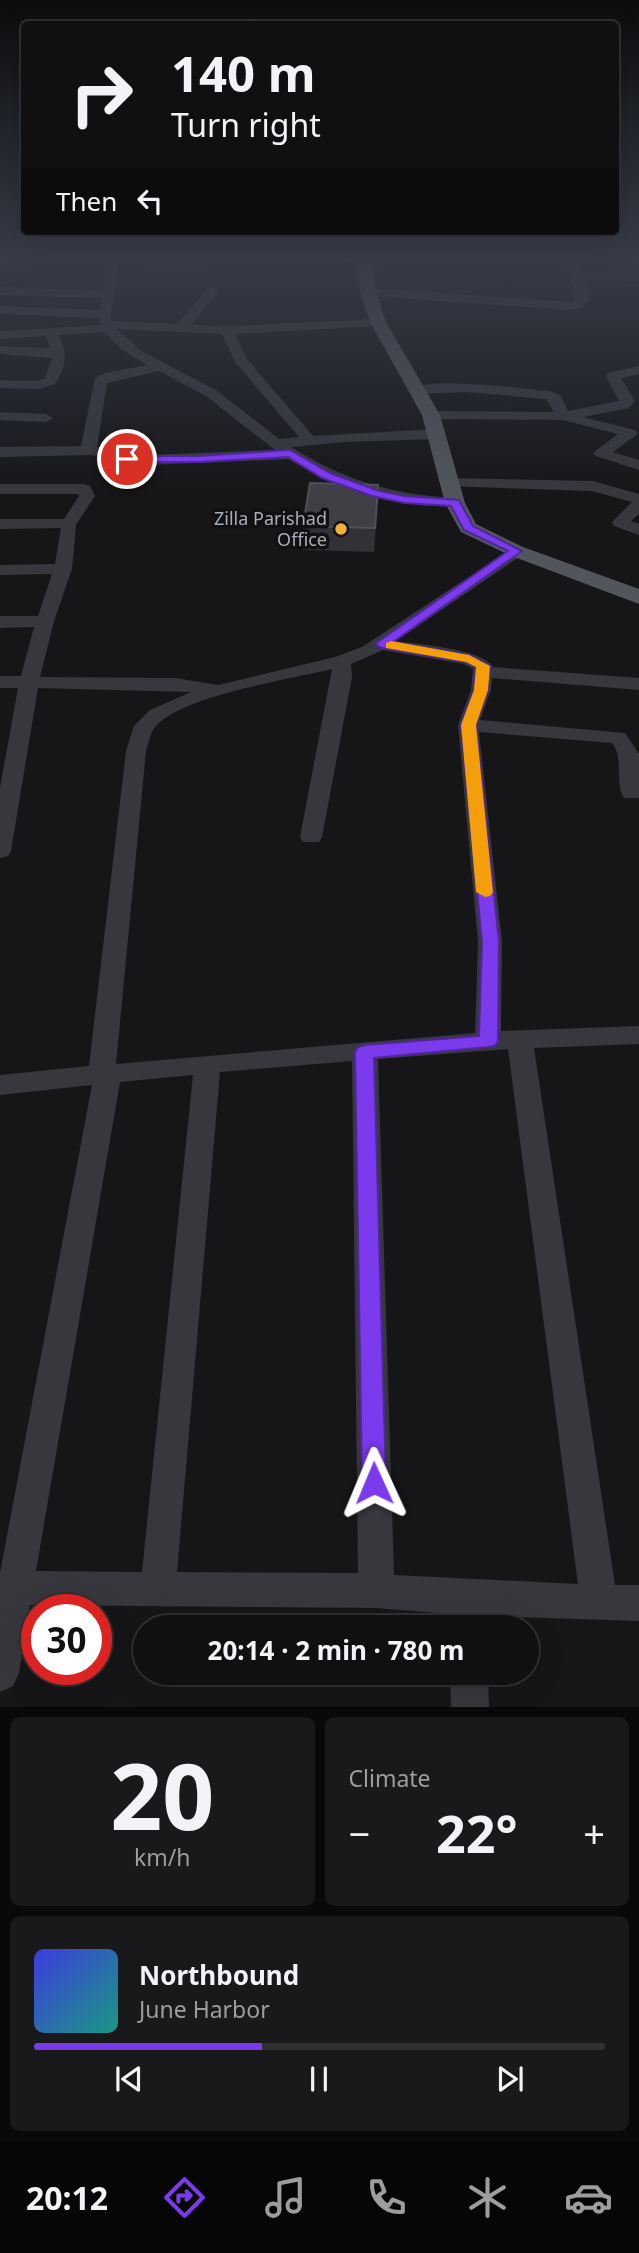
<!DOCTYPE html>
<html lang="en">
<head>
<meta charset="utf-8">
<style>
  :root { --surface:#101012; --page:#19191b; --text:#f1f3f6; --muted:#9c9d9f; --line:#303032; --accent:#7c3aed }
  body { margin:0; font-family:"Noto Sans",sans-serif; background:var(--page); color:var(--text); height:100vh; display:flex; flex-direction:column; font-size:26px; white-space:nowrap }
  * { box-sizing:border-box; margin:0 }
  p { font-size:23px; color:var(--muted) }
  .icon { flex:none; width:38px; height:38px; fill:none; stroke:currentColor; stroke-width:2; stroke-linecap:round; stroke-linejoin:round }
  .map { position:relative; height:1707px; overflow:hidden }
  .drawer { display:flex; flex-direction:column; gap:10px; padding:10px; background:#09090a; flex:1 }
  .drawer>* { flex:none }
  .guide { position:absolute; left:21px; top:21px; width:598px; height:214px; border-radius:7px; box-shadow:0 7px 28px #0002,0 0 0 2px var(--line); background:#101012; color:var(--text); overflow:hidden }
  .speed { position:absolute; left:21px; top:1594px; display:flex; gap:14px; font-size:35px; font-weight:700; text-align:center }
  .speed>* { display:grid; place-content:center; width:91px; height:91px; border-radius:50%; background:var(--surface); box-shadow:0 7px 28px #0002,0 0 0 2px var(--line); line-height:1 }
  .speed .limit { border:10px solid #d22; background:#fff; color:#111 }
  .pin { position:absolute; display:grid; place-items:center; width:60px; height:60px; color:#fff; margin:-30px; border:4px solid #fff; border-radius:50%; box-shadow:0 2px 7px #0007 }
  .me { position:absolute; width:77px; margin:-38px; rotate:359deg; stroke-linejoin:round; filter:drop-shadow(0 0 5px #0008) }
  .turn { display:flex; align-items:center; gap:24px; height:147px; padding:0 35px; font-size:32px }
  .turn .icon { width:91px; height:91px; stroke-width:2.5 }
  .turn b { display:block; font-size:49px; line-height:60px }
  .then { display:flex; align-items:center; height:66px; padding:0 35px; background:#0003; gap:14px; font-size:26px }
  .big { font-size:52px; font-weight:700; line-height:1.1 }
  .drawer .tile { flex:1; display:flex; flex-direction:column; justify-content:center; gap:10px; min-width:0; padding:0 24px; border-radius:10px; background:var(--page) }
  .drawer .dial { align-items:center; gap:0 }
  .dial b { font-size:91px; line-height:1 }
  .song { display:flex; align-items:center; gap:21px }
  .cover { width:84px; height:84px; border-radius:10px; background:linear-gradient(135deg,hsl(240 70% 55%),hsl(170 70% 35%)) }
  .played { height:7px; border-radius:4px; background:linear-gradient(90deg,var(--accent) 40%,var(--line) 40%) }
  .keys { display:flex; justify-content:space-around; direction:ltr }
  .heat { display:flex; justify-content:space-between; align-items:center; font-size:38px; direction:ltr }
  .drawer .tiles { flex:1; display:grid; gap:10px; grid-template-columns:1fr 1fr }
  .tile:last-child { grid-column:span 2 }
  .trip { position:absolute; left:133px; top:1615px; width:406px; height:70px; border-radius:35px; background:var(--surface); box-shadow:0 7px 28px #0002,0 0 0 2px var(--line); font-weight:700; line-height:70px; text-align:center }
  .dock { display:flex; height:112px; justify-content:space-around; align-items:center; background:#060607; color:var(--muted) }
  .dock .icon { width:49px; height:49px }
  .dock .on { color:var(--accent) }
  .dock b { font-size:32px; color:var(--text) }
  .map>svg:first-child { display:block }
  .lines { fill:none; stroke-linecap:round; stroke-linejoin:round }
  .minor { fill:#37383d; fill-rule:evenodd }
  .major { fill:#53555c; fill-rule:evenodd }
  .wall { fill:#323236 }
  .shaded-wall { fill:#212124 }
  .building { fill:#3f3f44; stroke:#4f5156; stroke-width:2 }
  .route { fill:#7c3aed; stroke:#51269a; stroke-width:2 }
  .slow { fill:#f59e0b }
  .poi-dot { fill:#f2b134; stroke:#111113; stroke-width:2.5 }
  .labels { text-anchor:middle; stroke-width:7; stroke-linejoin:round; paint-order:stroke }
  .far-poi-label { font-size:18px; fill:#a8adb8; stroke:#111113; text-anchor:end }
</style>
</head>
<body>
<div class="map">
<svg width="639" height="1707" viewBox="0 0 639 1707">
  <rect width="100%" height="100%" fill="#161618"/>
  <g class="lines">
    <g class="minor">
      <path d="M104,256L207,259L213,263L207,267L117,264C120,284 109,302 112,321L177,324L208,289L212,288L218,292L191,325L227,326L383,319V325L378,326L235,334L247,359L313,436L436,429L444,434L436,439L345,442L291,447C346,481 391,494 455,498L461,500L463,503L461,506H426L370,496L325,479L288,459L146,465L127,464L91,455L0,457V447L81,446L95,378L105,373L147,365L121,349L105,332L59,335C67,354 67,366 55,384L39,389L0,388V380L38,381L45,378L52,358L0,354V346L50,348L46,336L0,339V331L101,325L99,318L0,314V306L99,310L102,298L0,295V287L104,291ZM116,329L222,334L236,363L299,437L279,439L216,390L143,352ZM159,371L206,396L275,450L146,455L127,454L97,447L107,383Z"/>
      <path d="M332,256H349L372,266L362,269Z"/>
      <path d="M563,256H575L582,272L639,273V281L585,280L590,300L581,308L569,310L368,296L362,292L368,288L573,302L577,299Z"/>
      <path d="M639,366V374L621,378L635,401L629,408L583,417L635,430L638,433L635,436L613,452L639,460V470L596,456L593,453L618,434L563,420L431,419L424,415L431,411L554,412L546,399L466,392L417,394L410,390C425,376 525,389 550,391L561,396L568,411L619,401L606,376L608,373Z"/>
      <path d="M0,412L46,414L53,418L46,422L0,420Z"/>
      <path d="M450,478L593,481L639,494V514L631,521L639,524V535L614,526L612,522L632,502L592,491L444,486L442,483L444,480Z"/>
      <path d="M0,484H84L90,486L95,496L76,525L72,569L54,621L40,677L175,678L218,685L335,657L362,647L516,546L522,547L525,551L522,555L396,641C417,644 483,649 493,667L639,678V690L492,678L491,690L480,720L625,733L639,754V798H624C614,782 625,759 612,743L479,732L502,942L501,1031L639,1026V1044L534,1048L615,1585H639V1621L486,1616V1628H450L449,1614L376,1608L30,1605L19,1673L13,1686L0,1692V1573L92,1085L0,1095V1075L89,1066L126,751L134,726L150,710L191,692L38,688L11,851L8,856L0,858V788L18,688H0V676H21L34,627L0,628V616H38L52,574L0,575V565L55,564L61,528L0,529V519H64L79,496L78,494H0ZM383,650L464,664L473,669L471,690L458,725L478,942L475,1033L116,1064L146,751C149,743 150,732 156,726C183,696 290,679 332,669L300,837L303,842H319L322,837L352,677L351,664ZM508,1049L578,1584L394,1575L378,1059ZM352,1061L358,1573L177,1572L220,1072ZM193,1075L142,1572L36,1571L120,1082Z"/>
      <path d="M450,1673H488L489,1707H451Z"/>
    </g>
    <path class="major" d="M375,256H394L374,268L376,292L386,322L440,415L465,503L476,524L523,547L639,589V604L509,555L461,532L445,503L422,415L370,322L360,292L359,266Z"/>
  </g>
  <path class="wall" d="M378,508L374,552L303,550V526Z"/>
  <path class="shaded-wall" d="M378,485V508L374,552L375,528Z"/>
  <path class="building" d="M310,483L378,485L375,528L303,526Z"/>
  <linearGradient id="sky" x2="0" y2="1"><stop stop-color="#0c0c0d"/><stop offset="0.52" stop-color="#363c48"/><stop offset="1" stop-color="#363c48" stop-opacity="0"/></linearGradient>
  <rect width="639" height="495" fill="url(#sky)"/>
  <path class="route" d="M290,450L330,473L379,491L405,496L459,500L473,526L522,551L393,642L469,655L490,666L488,690L476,725L499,942L498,1041L495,1046L488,1047L374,1058L386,1483L382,1491L374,1494L365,1491L362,1483L355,1052L358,1047L365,1045L479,1036L482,942L461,725L474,690L476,667L466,662L382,648L375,644L508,551L464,530L451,506L405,503L372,496L322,478L288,457L199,462H127L121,459L127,456H199Z"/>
  <path class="slow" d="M391,641L469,655L490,666L488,690L476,725L493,892L490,896L485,897L476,892L461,725L474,690L476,667L466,662L386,648V643Z"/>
  <circle class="poi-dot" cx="341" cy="529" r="7"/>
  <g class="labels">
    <g class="far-poi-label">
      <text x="327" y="525">Zilla Parishad<tspan x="327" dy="21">Office</tspan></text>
    </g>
  </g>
</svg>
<div class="speed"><div class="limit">30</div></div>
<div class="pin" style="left:127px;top:459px;background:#d93025"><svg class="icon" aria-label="arrive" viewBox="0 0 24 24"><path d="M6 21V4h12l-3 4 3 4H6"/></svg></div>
<svg class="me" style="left:374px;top:1483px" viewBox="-20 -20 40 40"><path d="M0-17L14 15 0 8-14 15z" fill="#7c3aed" stroke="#fff" stroke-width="4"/></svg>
<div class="trip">20:14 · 2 min · 780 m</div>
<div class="guide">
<div class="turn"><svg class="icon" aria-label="right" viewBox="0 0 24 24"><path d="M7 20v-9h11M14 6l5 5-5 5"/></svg><div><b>140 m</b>Turn right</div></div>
<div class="then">Then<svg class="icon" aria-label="left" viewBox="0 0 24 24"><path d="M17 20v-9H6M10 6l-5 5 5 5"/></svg></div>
</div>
</div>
<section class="drawer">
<div class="tiles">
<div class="tile dial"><b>20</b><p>km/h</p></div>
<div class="tile"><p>Climate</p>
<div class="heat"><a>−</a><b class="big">22°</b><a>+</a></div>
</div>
<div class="tile">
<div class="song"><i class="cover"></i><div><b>Northbound</b><p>June Harbor</p></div></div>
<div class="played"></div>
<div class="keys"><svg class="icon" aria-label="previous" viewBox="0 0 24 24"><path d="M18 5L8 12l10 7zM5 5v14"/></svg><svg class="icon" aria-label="pause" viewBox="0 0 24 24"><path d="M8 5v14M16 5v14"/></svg><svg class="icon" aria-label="next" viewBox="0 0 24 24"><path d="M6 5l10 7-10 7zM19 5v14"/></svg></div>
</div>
</div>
</section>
<nav class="dock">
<b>20:12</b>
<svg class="icon on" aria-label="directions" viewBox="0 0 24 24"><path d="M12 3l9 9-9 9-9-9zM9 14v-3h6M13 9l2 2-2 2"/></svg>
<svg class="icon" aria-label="music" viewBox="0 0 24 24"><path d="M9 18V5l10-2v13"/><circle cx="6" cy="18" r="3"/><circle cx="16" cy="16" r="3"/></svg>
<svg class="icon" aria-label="phone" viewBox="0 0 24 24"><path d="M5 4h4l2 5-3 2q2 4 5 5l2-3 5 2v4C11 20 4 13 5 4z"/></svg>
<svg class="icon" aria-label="climate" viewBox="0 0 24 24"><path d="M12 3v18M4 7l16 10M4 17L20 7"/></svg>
<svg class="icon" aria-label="car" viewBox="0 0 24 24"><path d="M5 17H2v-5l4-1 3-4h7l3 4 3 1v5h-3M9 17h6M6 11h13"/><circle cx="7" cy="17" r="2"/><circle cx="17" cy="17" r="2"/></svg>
</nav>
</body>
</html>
